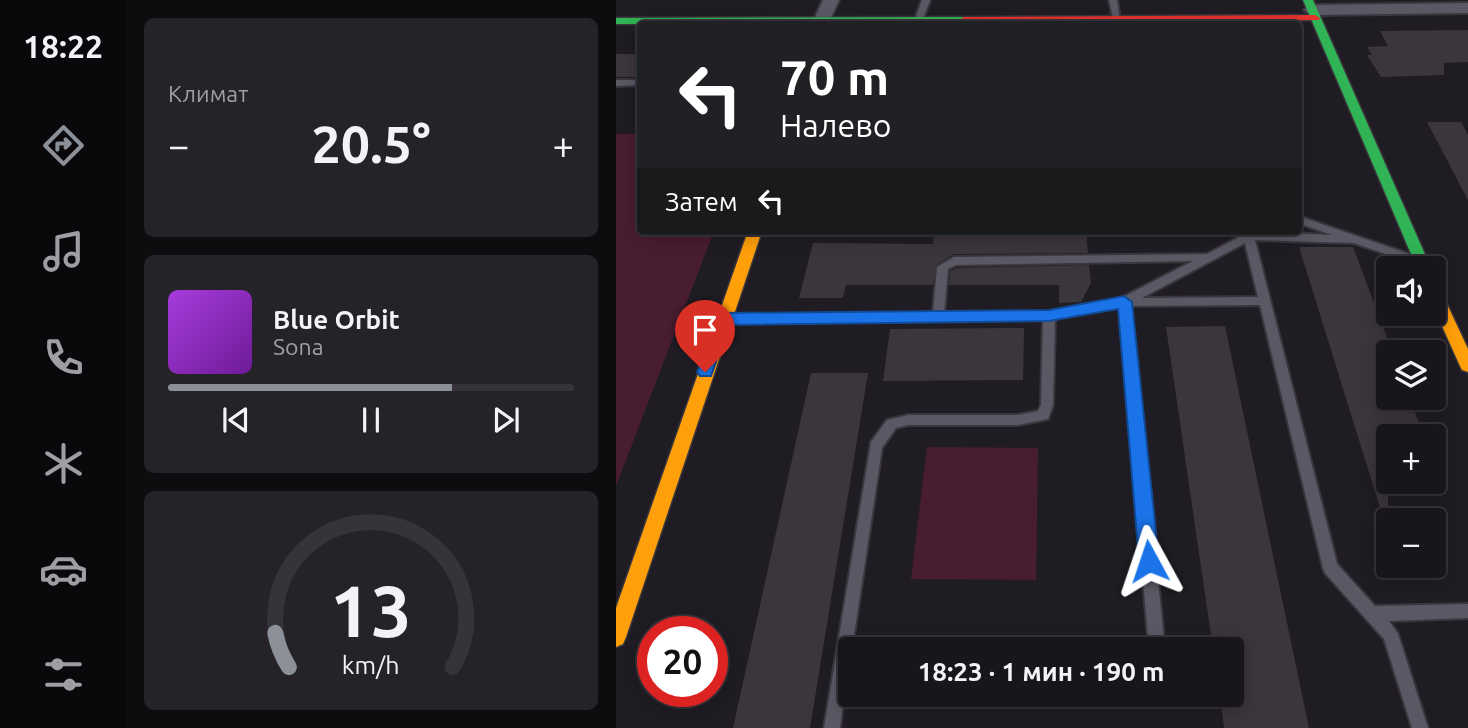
<!DOCTYPE html>
<html lang="ru">
<head>
<meta charset="utf-8">
<style>
  :root { --surface:#18151b; --page:#252228; --text:#f1f3f6; --muted:#9f9fa3; --line:#36343a; --accent:#8c9099 }
  body { margin:0; font-family:Ubuntu,sans-serif; background:var(--page); color:var(--text); height:100vh; display:flex; flex-direction:column; font-size:26px; white-space:nowrap }
  * { box-sizing:border-box; margin:0 }
  p { font-size:23px; color:var(--muted) }
  .icon { flex:none; width:38px; height:38px; fill:none; stroke:currentColor; stroke-width:2; stroke-linecap:round; stroke-linejoin:round }
  .map { position:relative; flex:1; overflow:hidden }
  .drawer { display:flex; flex-direction:column; gap:18px; padding:18px; background:#0d0c0f; width:490px }
  .drawer>* { flex:none }
  .guide { position:absolute; left:21px; top:21px; width:665px; height:214px; border-radius:7px; box-shadow:0 4px 18px #0003,0 0 0 2px var(--line); background:#202124; color:#fff; overflow:hidden }
  .fabs { position:absolute; left:760px; top:256px; display:grid; gap:14px }
  .fabs a { display:grid; place-items:center; width:70px; height:70px; border-radius:7px; background:var(--surface); box-shadow:0 4px 18px #0003,0 0 0 2px var(--line); font-size:35px }
  .speed { position:absolute; left:21px; top:616px; display:flex; gap:14px; font-size:35px; font-weight:700; text-align:center }
  .speed>* { display:grid; place-content:center; width:91px; height:91px; border-radius:50%; background:var(--surface); box-shadow:0 4px 18px #0003,0 0 0 2px var(--line); line-height:1 }
  .speed .limit { border:10px solid #d22; background:#fff; color:#111 }
  .pin { position:absolute; display:grid; place-items:center; width:60px; height:60px; color:#fff; margin:-72px -30px; border-radius:50% 50% 50% 0; rotate:-45deg; box-shadow:0 0 7px #0007 }
  .pin .icon { rotate:45deg }
  .me { position:absolute; width:77px; margin:-38px; rotate:355deg; stroke-linejoin:round; filter:drop-shadow(0 0 5px #0008) }
  .turn { display:flex; align-items:center; gap:24px; height:147px; padding:0 28px; font-size:32px }
  .turn .icon { width:91px; height:91px; stroke-width:2.5 }
  .turn b { display:block; font-size:49px; line-height:60px }
  .then { display:flex; align-items:center; height:66px; padding:0 28px; background:#0003; gap:14px; font-size:26px }
  .big { font-size:52px; font-weight:700; line-height:1.1 }
  .drawer .widget { flex:1; display:flex; flex-direction:column; justify-content:center; gap:10px; min-width:0; padding:0 24px; border-radius:10px; background:var(--page) }
  .drawer .dial { align-items:center; gap:0 }
  .dial svg { height:182px; overflow:visible; fill:none; stroke:var(--line); stroke-width:7; stroke-linecap:round; text-anchor:middle }
  .dial text { fill:var(--text); stroke:none }
  .song { display:flex; align-items:center; gap:21px }
  .cover { width:84px; height:84px; border-radius:10px; background:linear-gradient(135deg,hsl(280 70% 55%),hsl(280 70% 35%)) }
  .played { height:7px; border-radius:4px; background:linear-gradient(90deg,var(--accent) 70%,var(--line) 70%) }
  .keys { display:flex; justify-content:space-around; direction:ltr }
  .heat { display:flex; justify-content:space-between; align-items:center; font-size:38px; direction:ltr }
  .trip { position:absolute; left:222px; top:637px; width:406px; height:70px; border-radius:7px; background:var(--surface); box-shadow:0 4px 18px #0003,0 0 0 2px var(--line); font-weight:700; line-height:70px; text-align:center }
  main { display:flex; flex:1; min-height:0 }
  .dock { display:flex; flex-direction:column; width:126px; justify-content:space-around; align-items:center; background:#0a080b; color:var(--muted) }
  .dock .icon { width:49px; height:49px }
  .dock .on { color:var(--accent) }
  .dock b { font-size:32px; color:var(--text) }
  .map>svg:first-child { display:block }
  .green { fill:#481d2f }
  .building { fill:#3a363c }
  .lines { fill:none; stroke-linecap:round; stroke-linejoin:round }
  .lane-casing { stroke:#3a363d; stroke-width:4 }
  .street-casing { stroke:#3a363d; stroke-width:4 }
  .fast-casing { stroke:#3a363d; stroke-width:3 }
  .slow-casing { stroke:#3a363d; stroke-width:3 }
  .jam-casing { stroke:#3a363d; stroke-width:3 }
  .lane { fill:#5b5865; fill-rule:evenodd }
  .street { fill:#5b5865; fill-rule:evenodd }
  .fast { fill:#30b455; fill-rule:evenodd }
  .slow { fill:#ff9f0a; fill-rule:evenodd }
  .jam { fill:#e5322d; fill-rule:evenodd }
  .route { fill:#1a73e8; stroke:#114b97; stroke-width:2 }
</style>
</head>
<body>
<main>
<nav class="dock">
<b>18:22</b>
<svg class="icon on" aria-label="directions" viewBox="0 0 24 24"><path d="M12 3l9 9-9 9-9-9zM9 14v-3h6M13 9l2 2-2 2"/></svg>
<svg class="icon" aria-label="music" viewBox="0 0 24 24"><path d="M9 18V5l10-2v13"/><circle cx="6" cy="18" r="3"/><circle cx="16" cy="16" r="3"/></svg>
<svg class="icon" aria-label="phone" viewBox="0 0 24 24"><path d="M5 4h4l2 5-3 2q2 4 5 5l2-3 5 2v4C11 20 4 13 5 4z"/></svg>
<svg class="icon" aria-label="climate" viewBox="0 0 24 24"><path d="M12 3v18M4 7l16 10M4 17L20 7"/></svg>
<svg class="icon" aria-label="car" viewBox="0 0 24 24"><path d="M5 17H2v-5l4-1 3-4h7l3 4 3 1v5h-3M9 17h6M6 11h13"/><circle cx="7" cy="17" r="2"/><circle cx="17" cy="17" r="2"/></svg>
<svg class="icon" aria-label="filters" viewBox="0 0 24 24"><path d="M4 7h16M4 17h16"/><circle cx="9" cy="7" r="2"/><circle cx="15" cy="17" r="2"/></svg>
</nav>
<section class="drawer">
<div class="widget"><p>Климат</p>
<div class="heat"><a>−</a><b class="big">20.5°</b><a>+</a></div>
</div>
<div class="widget">
<div class="song"><i class="cover"></i><div><b>Blue Orbit</b><p>Sona</p></div></div>
<div class="played"></div>
<div class="keys"><svg class="icon" aria-label="previous" viewBox="0 0 24 24"><path d="M18 5L8 12l10 7zM5 5v14"/></svg><svg class="icon" aria-label="pause" viewBox="0 0 24 24"><path d="M8 5v14M16 5v14"/></svg><svg class="icon" aria-label="next" viewBox="0 0 24 24"><path d="M6 5l10 7-10 7zM19 5v14"/></svg></div>
</div>
<div class="widget dial"><svg viewBox="0 0 100 80">
<path d="M14 69A42 42 0 1 1 86 69"/>
<path d="M14 69A42 42 0 0 1 8 54" stroke="#8c9099"/>
<text x="50" y="56" font-size="32" font-weight="700">13</text>
<text x="50" y="72" font-size="11">km/h</text>
</svg></div>
</section>
<div class="map">
<svg width="852" height="728" viewBox="0 0 852 728">
  <rect width="100%" height="100%" fill="#201c24"/>
  <g class="green">
    <path d="M0,134H24V231H98L0,486Z"/>
    <path d="M311,447L422,448L420,580L295,579Z"/>
  </g>
  <g class="building">
    <path d="M852,30V62L828,63V75L765,77L751,55H756L751,47L772,46L764,31Z"/>
    <rect x="0" y="54" width="24" height="23"/>
    <path d="M811,122H845L852,135V200Z"/>
    <path d="M318,231H470L472,253L338,254L320,265L317,285H230L227,298H183L197,243L317,244Z"/>
    <path d="M683,247H737L772,340V397H793L808,436H772V514H766Z"/>
    <path d="M473,265L475,283L465,302L443,303V285H333L334,271L341,268Z"/>
    <path d="M609,326L693,728H608L604,695H616V649H597L550,327Z"/>
    <path d="M408,328L407,380L267,381L274,329Z"/>
    <path d="M195,373H252L194,728H117Z"/>
  </g>
  <g class="lines">
    <g class="lane-casing">
      <g id="lane">
        <path d="M306,0H314L307,19L303,21L299,19Z"/>
        <path d="M493,0H501L504,20L497,18Z"/>
        <path d="M0,80H24V85L0,86Z"/>
        <path d="M682,216L805,258L806,261L801,265L738,243L639,240L721,564L759,606L852,604V618L773,621L782,634L812,728H796L768,639L709,573L707,568L644,305L514,306L549,649H533L503,307L439,319L437,405L432,419L402,425H292L280,428L266,448L236,649H234L224,728H208L255,442L271,420L292,415H402L422,411L425,405L427,320L108,323L104,322L102,319L104,316L317,313L321,267L338,257L591,254L627,235L626,231L716,235L682,223ZM629,243L642,297L526,298ZM577,261L505,298L433,312L328,313L332,269L340,265Z"/>
      </g>
    </g>
    <g class="street-casing">
      <g id="street">
        <path d="M207,0H223L212,24H196Z"/>
        <path d="M852,3V13L696,15L688,10L696,5Z"/>
      </g>
    </g>
    <g class="fast-casing">
      <g id="fast">
        <path d="M687,0H697L815,268H801Z"/>
        <path d="M0,18L348,17L353,20L348,23L0,24Z"/>
      </g>
    </g>
    <g class="slow-casing">
      <g id="slow">
        <path d="M132,231H146L10,637L7,644L0,647V608Z"/>
        <path d="M817,284L824,289L852,349V372L846,370L844,366L817,306Z"/>
      </g>
    </g>
    <g class="jam-casing">
      <path id="jam" d="M699,15L704,18L703,20L348,23L343,20L348,17Z"/>
    </g>
    <use href="#lane" class="lane"/>
    <use href="#street" class="street"/>
    <use href="#fast" class="fast"/>
    <use href="#slow" class="slow"/>
    <use href="#jam" class="jam"/>
  </g>
  <path class="route" d="M508,296L516,302L543,561L540,568L533,570L526,568L523,561L502,309L433,321L113,325L95,376H84L81,372L100,319L107,313L433,310Z"/>
</svg>
<div class="fabs">
<a><svg class="icon" aria-label="sound" viewBox="0 0 24 24"><path d="M4 9h4l5-4v14l-5-4H4zM17 9q2 3 0 6"/></svg></a>
<a><svg class="icon" aria-label="layers" viewBox="0 0 24 24"><path d="M12 4l9 5-9 5-9-5zM3 14l9 5 9-5"/></svg></a>
<a>+</a>
<a>−</a>
</div>
<div class="speed"><div class="limit">20</div></div>
<div class="pin" style="left:89px;top:372px;background:#d93025"><svg class="icon" aria-label="arrive" viewBox="0 0 24 24"><path d="M6 21V4h12l-3 4 3 4H6"/></svg></div>
<svg class="me" style="left:533px;top:561px" viewBox="-20 -20 40 40"><path d="M0-17L14 15 0 8-14 15z" fill="#1a73e8" stroke="#fff" stroke-width="4"/></svg>
<div class="trip">18:23 · 1 мин · 190 m</div>
<div class="guide">
<div class="turn"><svg class="icon" aria-label="left" viewBox="0 0 24 24"><path d="M17 20v-9H6M10 6l-5 5 5 5"/></svg><div><b>70 m</b>Налево</div></div>
<div class="then">Затем<svg class="icon" aria-label="left" viewBox="0 0 24 24"><path d="M17 20v-9H6M10 6l-5 5 5 5"/></svg></div>
</div>
</div>
</main>
</body>
</html>
